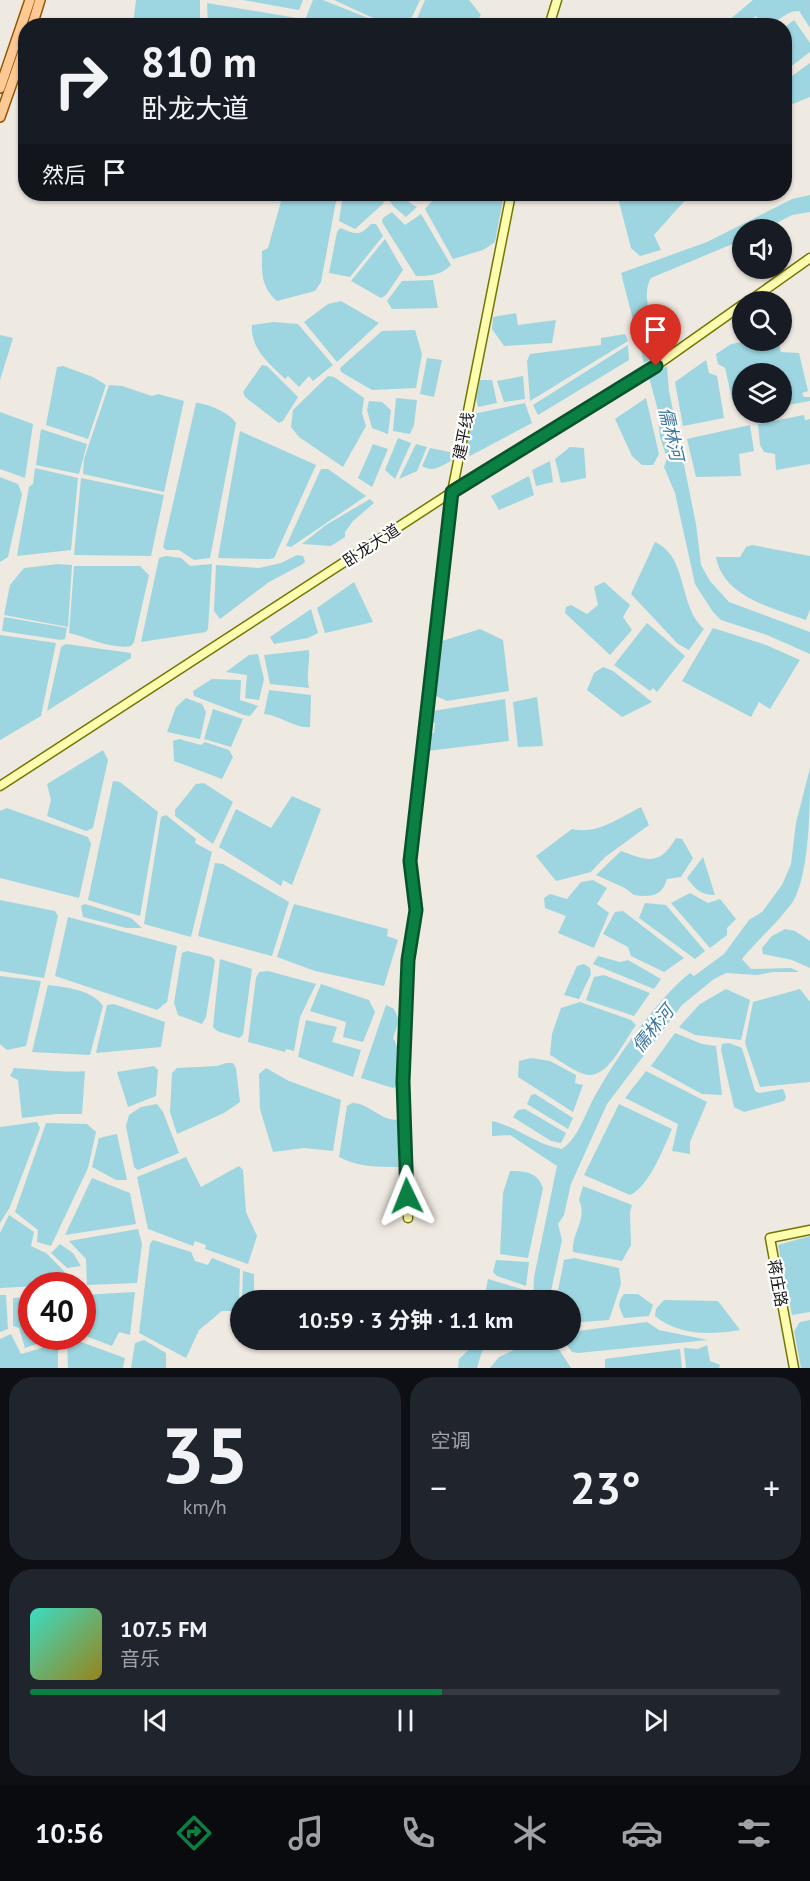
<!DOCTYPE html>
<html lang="zh">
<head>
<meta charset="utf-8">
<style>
  :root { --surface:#171b24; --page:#20242c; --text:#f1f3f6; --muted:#9ea1a6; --line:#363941; --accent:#0b8043 }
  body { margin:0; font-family:"PT Sans","Noto Sans SC",sans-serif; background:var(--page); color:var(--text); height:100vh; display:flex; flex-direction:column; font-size:22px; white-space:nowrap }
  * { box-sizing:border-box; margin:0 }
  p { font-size:20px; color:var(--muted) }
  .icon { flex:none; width:33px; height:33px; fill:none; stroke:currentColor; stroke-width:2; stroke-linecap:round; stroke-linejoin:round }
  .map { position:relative; height:1368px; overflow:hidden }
  .panel { display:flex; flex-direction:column; gap:9px; padding:9px; background:#0d0f14; flex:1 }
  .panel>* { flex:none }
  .hud { position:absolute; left:18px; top:18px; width:774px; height:183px; border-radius:24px; box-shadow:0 2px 4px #0004; background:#171b24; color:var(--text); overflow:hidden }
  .tools { position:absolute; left:732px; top:219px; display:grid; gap:12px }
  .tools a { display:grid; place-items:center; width:60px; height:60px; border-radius:50%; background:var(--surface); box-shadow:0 2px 4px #0004; font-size:30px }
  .speed { position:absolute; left:18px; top:1272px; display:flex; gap:12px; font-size:30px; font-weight:700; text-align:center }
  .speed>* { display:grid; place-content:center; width:78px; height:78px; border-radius:50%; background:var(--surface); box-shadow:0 2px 4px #0004; line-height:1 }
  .speed .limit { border:9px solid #d22; background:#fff; color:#111 }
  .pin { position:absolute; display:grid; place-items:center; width:51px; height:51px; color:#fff; margin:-62px -26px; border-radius:50% 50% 50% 0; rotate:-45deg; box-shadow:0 0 6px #0007 }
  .pin .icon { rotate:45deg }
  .me { position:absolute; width:66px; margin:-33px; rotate:358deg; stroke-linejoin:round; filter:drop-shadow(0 0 4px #0008) }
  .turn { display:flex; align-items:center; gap:21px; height:126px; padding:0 24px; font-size:27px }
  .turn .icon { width:78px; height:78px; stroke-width:2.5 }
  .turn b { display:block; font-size:42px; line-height:51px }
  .then { display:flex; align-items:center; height:57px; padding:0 24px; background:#0003; gap:12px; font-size:22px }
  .big { font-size:45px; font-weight:700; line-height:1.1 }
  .panel .tile { flex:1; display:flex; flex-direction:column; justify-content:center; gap:9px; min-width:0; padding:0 21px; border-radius:24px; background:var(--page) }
  .panel .dial { align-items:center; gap:0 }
  .dial b { font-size:78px; line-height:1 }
  .song { display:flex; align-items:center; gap:18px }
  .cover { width:72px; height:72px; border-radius:9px; background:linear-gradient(135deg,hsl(170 70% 55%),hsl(50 70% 35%)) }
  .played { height:6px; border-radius:3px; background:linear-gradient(90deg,var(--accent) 55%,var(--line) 55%) }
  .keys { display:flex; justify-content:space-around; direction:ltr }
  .heat { display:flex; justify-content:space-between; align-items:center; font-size:33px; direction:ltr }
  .panel .tiles { flex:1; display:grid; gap:9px; grid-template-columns:1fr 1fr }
  .tile:last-child { grid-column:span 2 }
  .trip { position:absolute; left:230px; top:1290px; width:351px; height:60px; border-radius:30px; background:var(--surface); box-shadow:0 2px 4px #0004; font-weight:700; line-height:60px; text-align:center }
  .tabs { display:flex; height:96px; justify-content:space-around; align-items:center; background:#090b0e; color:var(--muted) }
  .tabs .icon { width:42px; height:42px }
  .tabs .current { color:var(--accent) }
  .tabs b { font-size:27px; color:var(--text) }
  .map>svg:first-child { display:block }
  .water { fill:#9dd6e0 }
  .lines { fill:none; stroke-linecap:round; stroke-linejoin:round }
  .river { stroke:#9dd6e0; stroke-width:10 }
  .secondary-casing { stroke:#737600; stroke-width:11 }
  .primary-casing { stroke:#945700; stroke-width:12 }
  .secondary { stroke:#fefcaf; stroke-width:8 }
  .primary { stroke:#ffc995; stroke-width:9 }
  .route-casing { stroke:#07532c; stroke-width:15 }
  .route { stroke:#0b8043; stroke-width:10 }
  .labels { text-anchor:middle; stroke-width:4.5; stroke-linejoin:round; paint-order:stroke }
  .street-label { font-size:16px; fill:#1c1c1c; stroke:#fff }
  .water-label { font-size:18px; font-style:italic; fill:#3d78a2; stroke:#fff }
</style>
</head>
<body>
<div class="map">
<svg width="810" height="1368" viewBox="0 0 810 1368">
  <rect width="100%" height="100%" fill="#eee9e1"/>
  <g class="water">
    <path d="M136,0H200V25H133Z"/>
    <path d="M243,0H303L299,10Z"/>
    <path d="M313,0H323L368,18L365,25H303Z"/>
    <path d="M334,0H420L411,19H395L386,24Z"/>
    <path d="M425,0H469L481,15L473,25H420L415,23Z"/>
    <path d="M753,0H810V28L799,11C785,10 777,26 762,25L756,16L743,25H730L728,21Z"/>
    <path d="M207,3L297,18L295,25H208Z"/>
    <path d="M794,20L810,43V52L785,71V27Z"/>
    <path d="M810,63V97L785,107V81Z"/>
    <path d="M283,194H337V196L321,282L315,291L277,301C260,286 262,272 262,251L268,248Z"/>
    <path d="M343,194H378L384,203L355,229L339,221Z"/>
    <path d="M385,194H404L410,203L417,207L406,217L394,207Z"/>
    <path d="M438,194H504L495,242L483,250L453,259L425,209Z"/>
    <path d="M617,194H697L688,197L654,235L661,250L640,256L631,248Z"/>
    <path d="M810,195V212L792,215L765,229L742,230V240L651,278C639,298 656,332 664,351L644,363L621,273L707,242L792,199Z"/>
    <path d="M392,212L405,225L421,214L451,265C442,275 429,276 416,276L382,222L383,218Z"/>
    <path d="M371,224H376L383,236L350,277L329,273L337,232L340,228C356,234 359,237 371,224Z"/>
    <path d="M385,239L403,270L386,295L381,298L351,281Z"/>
    <path d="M433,280L438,308L392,309L387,301L402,281Z"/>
    <path d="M341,301L379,323L337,362L304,322L328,304Z"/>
    <path d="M516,313L518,325L556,320L552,343L504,346L492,329L493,317Z"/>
    <path d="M274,322L298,324L333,365L313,381L309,376L299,387L288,376L285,379C270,364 250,349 252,325Z"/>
    <path d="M415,330L422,354L416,388L372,390L341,372L340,368L382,331Z"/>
    <path d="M625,334L628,341L530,401L527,361L530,354L601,345V338Z"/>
    <path d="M0,335L13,338L0,380Z"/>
    <path d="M750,341H778L781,352L799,353L808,391L802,393L804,397H810V401L782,406V374H742V397L732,399L725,368L718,364L716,354L731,344Z"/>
    <path d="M628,345L629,360L538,415L533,405Z"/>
    <path d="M427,358L442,360L434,397L420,394Z"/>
    <path d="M706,360L709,373L717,376L724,418L683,426L675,382Z"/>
    <path d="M262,365L267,366L298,397L283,421L279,423L245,397L243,392Z"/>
    <path d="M63,366L93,377L106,385L88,439L46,425L57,367Z"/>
    <path d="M667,366L669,391L696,524L701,565L710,581L729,602L810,632V654L767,635L721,620L713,612L695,584L675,493L664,467L667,458L660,437L657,407L649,377Z"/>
    <path d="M328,376L334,377L364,398L362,413L366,426L343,467L299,437L291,427L293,410Z"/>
    <path d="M523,376L525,399L504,402L497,381Z"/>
    <path d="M480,380H492L497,403L478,407L476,398Z"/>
    <path d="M109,385L122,386L152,396L158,394L184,401L164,492L83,474L84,459Z"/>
    <path d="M396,398L417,400L414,425L410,434L393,431Z"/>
    <path d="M646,398L659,454L653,465H642L632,456L615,419Z"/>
    <path d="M369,401L382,402L391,410L388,434L372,428L367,410Z"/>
    <path d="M196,403C207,403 230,413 236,423L210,558L194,560L179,550H166L163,547Z"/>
    <path d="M525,403L532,423L470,456L466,447L473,414Z"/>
    <path d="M0,412L33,424L25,478L0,469Z"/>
    <path d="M804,415L805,420L810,419V464L776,470L775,454L764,452L760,445L758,424Z"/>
    <path d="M750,425L754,451L739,454L741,476L696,477L687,439Z"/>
    <path d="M41,429L87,444L79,474L36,465Z"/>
    <path d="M240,431L316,465L274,558L269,559L218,558Z"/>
    <path d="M398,438L411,443L395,479L385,470Z"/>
    <path d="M373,444L388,449L372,487L358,478Z"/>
    <path d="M416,444L427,447L417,471L399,479Z"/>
    <path d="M570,447L584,448L586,478L561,483L555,459Z"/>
    <path d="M430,448L450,452L451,461C441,466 433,473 422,466Z"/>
    <path d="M550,461L553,482L536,486L532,470Z"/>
    <path d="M35,468L78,478L71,550L17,556L29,487L33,484Z"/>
    <path d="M321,469H328L366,496L291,547L286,546Z"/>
    <path d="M529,476L534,495L499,510L491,496Z"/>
    <path d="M0,477L18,484L22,494L8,557L0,562Z"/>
    <path d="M81,478L164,495L151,556L74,555Z"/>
    <path d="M370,499L374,503L353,521L345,532V537L331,546L302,544L326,525Z"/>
    <path d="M655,542C689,558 677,604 704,629L689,650L678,644L631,594Z"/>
    <path d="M752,545L810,556V609L806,620C773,608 723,597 716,557H740L746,547Z"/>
    <path d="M297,555L303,556L305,561L303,564L269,582L220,619L214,611L216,565L259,568L281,563Z"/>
    <path d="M166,556L181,558L190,566L212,564L208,629L206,632L141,642L159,558Z"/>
    <path d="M58,564L72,565L68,627L4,615L10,585L24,568Z"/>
    <path d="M74,566H140L149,575L134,642L131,646C112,650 87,637 69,633Z"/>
    <path d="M354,582L373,622L325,633L317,608Z"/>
    <path d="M604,582L630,605L623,617L632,630L610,655L565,613L566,607L571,605L587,614L598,605L594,587Z"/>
    <path d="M311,609L318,633L308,638L274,644L270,637Z"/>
    <path d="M4,617L67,628L65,639L61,640L2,631Z"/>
    <path d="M647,623L685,656L657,692L653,688L650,691L614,665Z"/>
    <path d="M713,628L766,645L800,660L770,709L759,702L751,717L682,681Z"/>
    <path d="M480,629L503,640L509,691L447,701L434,695L442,641Z"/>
    <path d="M0,635L56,643L41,716L0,740Z"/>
    <path d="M66,644L131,653V658L47,711L61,647Z"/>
    <path d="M309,650C310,663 306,674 309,688L270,684L264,655Z"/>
    <path d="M258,654L264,679L259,700L245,698L247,675L226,672L249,655Z"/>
    <path d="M603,667L613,671L652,702L622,717L587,690L594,673Z"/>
    <path d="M212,679L241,680L240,700L258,706L250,716L244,715L194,696L193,691Z"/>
    <path d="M269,690L311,695L310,727C296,729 279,715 264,714Z"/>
    <path d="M537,697L543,746L518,747L513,702Z"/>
    <path d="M186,698L202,704L206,712L200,739L167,732L176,707Z"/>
    <path d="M505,699L509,741L428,751L429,732L434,733L435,723L431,721L433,711Z"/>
    <path d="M213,709L243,719L231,747L204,739Z"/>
    <path d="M179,739L201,745L205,742L229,750L233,757L222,779L174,761L173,741Z"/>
    <path d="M103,750L108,760L93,828L86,831L47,816L51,800L47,784Z"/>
    <path d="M810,768C810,805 810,869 794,900C779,922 758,939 742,959L751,969L791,968L799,972H773L757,975L726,973L714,979L682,1005L607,1104L571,1184L564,1215L558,1224L562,1240L549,1300H533L534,1277L557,1166L510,1135L492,1136V1121C518,1127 536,1145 562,1149C580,1136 585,1113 596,1094C616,1058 657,999 690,973L694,976L724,954L749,920L762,912L782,885L791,864L796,823Z"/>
    <path d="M113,781L120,782L158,812L140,916L88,900Z"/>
    <path d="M204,783L233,802L213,844L175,816V810L196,784Z"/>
    <path d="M292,796L321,809L292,885L283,880L281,886L219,847L236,809L271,828Z"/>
    <path d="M641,807L649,825L605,857L591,872L556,881L536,856L572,829C597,835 619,818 641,807Z"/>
    <path d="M7,808L88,837L91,844L79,898L0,878V811Z"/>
    <path d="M166,815L196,839L195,843L212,852L191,937L144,924L161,817Z"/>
    <path d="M676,838L682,839L693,858L681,877L667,879C662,897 650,897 634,895L625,888L596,875L621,851C647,861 660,866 676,838Z"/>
    <path d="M703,857L715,895C701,895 695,889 687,878Z"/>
    <path d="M215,863L223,864L289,902L272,956L198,936Z"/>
    <path d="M593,880L607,888L597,904L609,913L594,948L558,933L566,916L545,908L544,898L550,894L567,899L581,882Z"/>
    <path d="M690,893L708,903L720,899L736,919L727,928V935L710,948L671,903Z"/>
    <path d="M0,900L55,911L58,916L44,978L0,971Z"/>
    <path d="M645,903L666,905L705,951L695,959L639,918Z"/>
    <path d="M85,904L131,918L142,928H126L83,917L81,906Z"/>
    <path d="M294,904L388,929L387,936L398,940L384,986L315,971L277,957Z"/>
    <path d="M623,911L684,958L664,972L631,956L628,947L603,934L615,912Z"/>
    <path d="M68,917L177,946L167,1002L157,1010L55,976Z"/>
    <path d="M785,929L795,931L810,941V968L792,960L763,954L762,948L772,936Z"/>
    <path d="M187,951L212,957L215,961L206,1017L202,1024L178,1015L174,1003L182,953Z"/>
    <path d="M598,956L620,962L628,960L661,979L654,989L593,964Z"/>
    <path d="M220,959L252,969L243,1035L239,1038L217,1031L213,1027Z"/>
    <path d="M584,964L590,968L591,974L579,999L564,995L577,966Z"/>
    <path d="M268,971L316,984L300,1017L294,1051L286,1049L285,1052L248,1042L256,978L259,972Z"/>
    <path d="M604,975L650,993L634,1016L586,1000L594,977Z"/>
    <path d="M0,976L41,981L26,1046L7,1050L0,1044Z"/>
    <path d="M321,984L369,1000L375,1012L363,1042L343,1037L346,1022L310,1011Z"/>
    <path d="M48,985C66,987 92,990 103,1006L90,1055L32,1052Z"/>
    <path d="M726,989L750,1000L741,1040L695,1035L679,1027L700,1004Z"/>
    <path d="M800,989L810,1002V1082L760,1087L745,1043L753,1002Z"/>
    <path d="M580,1002L631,1020L636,1025C625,1039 609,1077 588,1075C576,1073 561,1061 550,1055L552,1034L561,1008Z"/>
    <path d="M114,1004L165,1022L161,1047L96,1053L107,1005Z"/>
    <path d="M386,1005L394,1009L399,1020L393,1038C402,1052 398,1069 398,1085L393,1088L361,1078Z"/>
    <path d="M306,1020L337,1027L332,1042L361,1050L353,1077L298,1057Z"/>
    <path d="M675,1033L702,1044L716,1046L722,1095L702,1094L651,1066Z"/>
    <path d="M729,1043L742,1048L755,1091L759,1093L783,1089L786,1097L784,1101L744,1112L734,1107L721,1050L722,1044Z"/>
    <path d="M531,1058L550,1061L576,1075L575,1083L583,1085L573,1112L518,1077L519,1061Z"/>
    <path d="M226,1063H233L236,1068L240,1102L224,1113L177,1134L170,1112L172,1073L177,1068L217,1066Z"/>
    <path d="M154,1066L158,1070L156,1096L128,1107L117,1072Z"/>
    <path d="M14,1068C39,1069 61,1073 85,1071L82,1114H56L22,1118L18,1080L10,1076Z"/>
    <path d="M266,1068L289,1081L341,1100L333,1151L304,1148L273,1152L260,1109L259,1074Z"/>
    <path d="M646,1071L707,1102L690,1142V1154L672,1151L678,1124L625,1098Z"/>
    <path d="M535,1094L573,1118L568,1129L527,1104L531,1095Z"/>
    <path d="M352,1103C370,1103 378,1120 398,1120V1167C376,1167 358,1167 339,1157L347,1106Z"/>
    <path d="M157,1104L163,1112L179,1153L138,1170L134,1167L126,1126L129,1115L141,1107Z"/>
    <path d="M619,1104L672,1129C664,1147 649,1187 630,1195L584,1175Z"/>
    <path d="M525,1109L566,1133L561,1143L551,1141L513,1117L518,1110Z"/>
    <path d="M37,1122L40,1128L10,1207L0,1223V1127Z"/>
    <path d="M46,1123L87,1124L96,1132L88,1168L51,1246L37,1242L38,1230L15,1212Z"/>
    <path d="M117,1134L127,1180H116L92,1167L99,1138Z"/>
    <path d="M186,1157L201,1187L239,1166L243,1170L246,1212L257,1236L248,1264L205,1249L206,1245L195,1241L193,1246L148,1229L137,1177Z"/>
    <path d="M510,1171C526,1171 537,1172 543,1188L528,1258L500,1254L503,1193Z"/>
    <path d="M92,1178L130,1193L136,1224L65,1235Z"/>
    <path d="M583,1186L632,1205L630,1212L631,1245L622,1261L573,1252C571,1234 588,1219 579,1200Z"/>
    <path d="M9,1215L34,1232L31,1246L46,1253L64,1271L57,1285L0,1288V1233Z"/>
    <path d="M138,1229L142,1244L137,1283L87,1285L86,1259L69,1241Z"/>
    <path d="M810,1236V1312L792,1315L778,1245Z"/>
    <path d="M153,1240L191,1252L195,1261L208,1265L212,1258L240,1269L239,1307L236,1311H222L199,1330L186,1358L139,1333L150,1244Z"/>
    <path d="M60,1244L73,1253L81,1266L67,1268L51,1253Z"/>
    <path d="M574,1258L619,1268L621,1284L609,1320L570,1323V1300H556L564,1260Z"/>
    <path d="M496,1260L529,1262L526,1286L497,1276L493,1272Z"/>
    <path d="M243,1271L254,1274V1300H242Z"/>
    <path d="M488,1279L525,1290L526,1300H484Z"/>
    <path d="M135,1292L130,1335L119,1332L112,1346L83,1335V1295Z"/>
    <path d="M624,1294H638L653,1305L649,1316L624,1318C620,1308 616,1304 624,1294Z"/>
    <path d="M0,1295H6L8,1329L0,1332Z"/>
    <path d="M31,1297L32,1336L56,1337L25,1348L19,1328L13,1326V1298Z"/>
    <path d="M664,1300L718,1301L740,1330C711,1335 679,1336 655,1316L656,1309Z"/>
    <path d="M810,1320V1368H801L794,1331L800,1322Z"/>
    <path d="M647,1322L659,1330L708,1340L578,1353L572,1352L563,1340H570V1332Z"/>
    <path d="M11,1334L21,1354L58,1343V1368H0V1339Z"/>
    <path d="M70,1338L125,1358L123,1368H68L67,1343Z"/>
    <path d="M144,1340L166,1353V1368H131L135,1343Z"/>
    <path d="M479,1340H507L482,1351L477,1368H458L459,1359Z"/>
    <path d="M536,1340H553L571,1368H490L499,1357Z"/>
    <path d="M707,1345L710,1361L720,1365L719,1368H686L684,1348L698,1349Z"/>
    <path d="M680,1349L682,1368H605V1359Z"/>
  </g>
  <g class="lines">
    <path class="river" d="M650,343L661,386"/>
    <g class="secondary-casing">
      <g id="secondary">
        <path d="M549,26L557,0"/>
        <path d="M748,302L810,258"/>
        <path d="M0,786L452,492L633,382L742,305"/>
        <path d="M408,1218L403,1082L408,960L416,910L410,861L452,492L511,194"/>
        <path d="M794,1368L770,1238L810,1230"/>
      </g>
    </g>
    <g class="primary-casing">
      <g id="primary">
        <path d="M32,26L40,0"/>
        <path d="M0,88L30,0"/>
        <path d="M0,117L26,43"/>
      </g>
    </g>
    <use href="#secondary" class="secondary"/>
    <use href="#primary" class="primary"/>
  </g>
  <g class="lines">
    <g class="route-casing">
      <path id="route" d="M407,1196L403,1082L408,960L416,910L410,861L452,492L656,366"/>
    </g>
    <use href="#route" class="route"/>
  </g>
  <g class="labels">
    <g class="street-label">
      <text transform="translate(463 436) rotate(-79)" y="6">建平线</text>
      <text transform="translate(371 545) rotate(-33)" y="6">卧龙大道</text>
      <text transform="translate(778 1283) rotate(80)" y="6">蒋庄路</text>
    </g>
    <g class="water-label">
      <text transform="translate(671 434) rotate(77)" y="6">儒林河</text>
      <text transform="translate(653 1029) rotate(-51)" y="6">儒林河</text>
    </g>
  </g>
</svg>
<div class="tools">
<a><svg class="icon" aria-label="sound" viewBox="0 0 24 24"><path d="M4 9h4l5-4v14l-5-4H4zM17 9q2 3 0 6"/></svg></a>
<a><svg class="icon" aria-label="search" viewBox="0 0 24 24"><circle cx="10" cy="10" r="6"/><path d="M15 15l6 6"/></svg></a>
<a><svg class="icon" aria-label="layers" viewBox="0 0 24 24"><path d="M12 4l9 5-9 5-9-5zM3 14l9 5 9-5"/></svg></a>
</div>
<div class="speed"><div class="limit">40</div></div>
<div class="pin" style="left:656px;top:366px;background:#d93025"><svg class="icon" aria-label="arrive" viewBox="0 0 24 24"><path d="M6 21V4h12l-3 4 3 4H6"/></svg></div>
<svg class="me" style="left:407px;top:1196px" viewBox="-20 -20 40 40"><path d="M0-17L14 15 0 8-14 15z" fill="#0b8043" stroke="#fff" stroke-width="4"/></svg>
<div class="trip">10:59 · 3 分钟 · 1.1 km</div>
<div class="hud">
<div class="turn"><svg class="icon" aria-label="right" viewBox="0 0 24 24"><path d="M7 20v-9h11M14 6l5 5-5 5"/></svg><div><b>810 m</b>卧龙大道</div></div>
<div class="then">然后<svg class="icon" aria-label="arrive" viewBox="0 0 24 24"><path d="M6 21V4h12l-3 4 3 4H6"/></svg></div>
</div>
</div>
<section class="panel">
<div class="tiles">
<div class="tile dial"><b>35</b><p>km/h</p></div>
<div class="tile"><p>空调</p>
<div class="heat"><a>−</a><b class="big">23°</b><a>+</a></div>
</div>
<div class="tile">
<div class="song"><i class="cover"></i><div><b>107.5 FM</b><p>音乐</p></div></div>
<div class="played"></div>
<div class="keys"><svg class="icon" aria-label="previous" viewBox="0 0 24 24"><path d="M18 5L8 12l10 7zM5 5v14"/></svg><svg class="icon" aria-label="pause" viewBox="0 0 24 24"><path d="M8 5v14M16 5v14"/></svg><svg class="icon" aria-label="next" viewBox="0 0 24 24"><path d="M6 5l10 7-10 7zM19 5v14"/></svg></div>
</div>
</div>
</section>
<nav class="tabs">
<b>10:56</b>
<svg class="icon current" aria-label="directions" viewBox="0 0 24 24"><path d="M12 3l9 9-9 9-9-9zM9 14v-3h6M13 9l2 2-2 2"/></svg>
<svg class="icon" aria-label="music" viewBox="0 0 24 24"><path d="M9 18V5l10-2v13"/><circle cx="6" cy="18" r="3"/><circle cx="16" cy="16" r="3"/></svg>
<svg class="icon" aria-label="phone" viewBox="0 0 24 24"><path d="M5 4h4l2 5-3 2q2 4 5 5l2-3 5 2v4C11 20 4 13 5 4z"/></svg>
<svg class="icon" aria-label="climate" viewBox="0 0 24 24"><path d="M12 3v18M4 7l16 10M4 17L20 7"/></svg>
<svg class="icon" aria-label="car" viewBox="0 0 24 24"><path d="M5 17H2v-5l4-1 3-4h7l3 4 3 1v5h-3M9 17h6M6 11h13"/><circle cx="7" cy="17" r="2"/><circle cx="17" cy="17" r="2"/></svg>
<svg class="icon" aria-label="filters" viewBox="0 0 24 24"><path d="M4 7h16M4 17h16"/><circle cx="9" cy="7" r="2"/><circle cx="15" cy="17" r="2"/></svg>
</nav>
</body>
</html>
